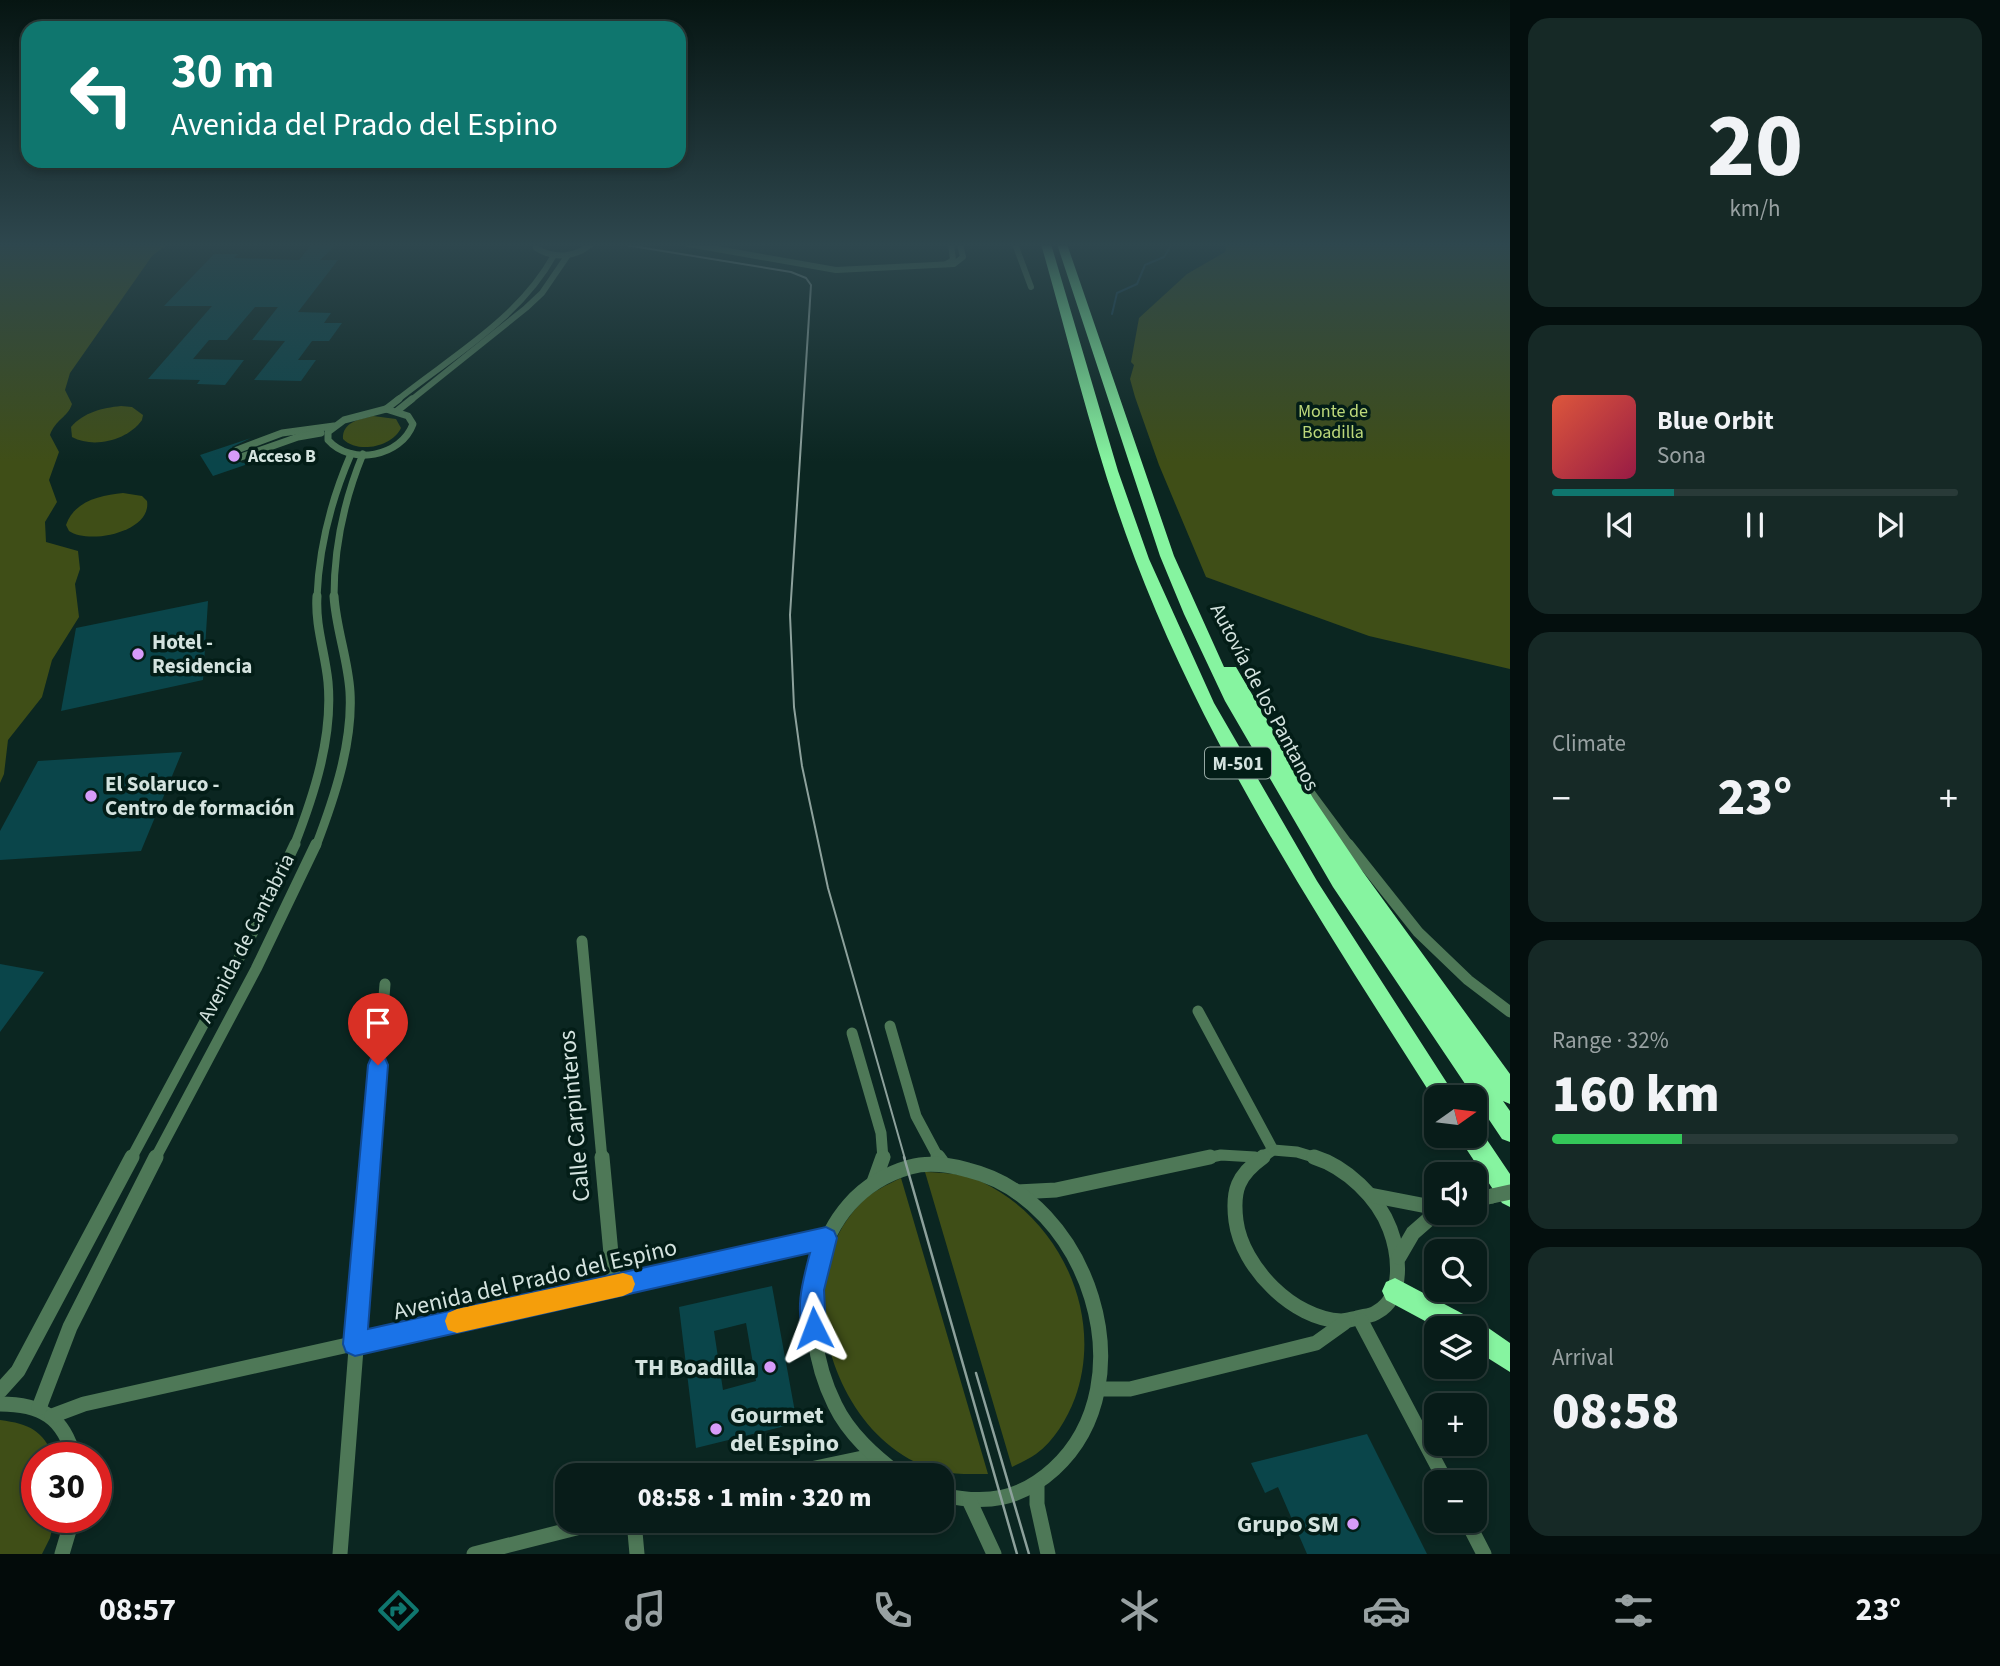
<!DOCTYPE html>
<html lang="en">
<head>
<meta charset="utf-8">
<style>
  :root { --surface:#081c19; --page:#162926; --text:#f1f3f6; --muted:#98a1a2; --line:#293a38; --accent:#0f766e }
  body { margin:0; font-family:"Source Sans 3",sans-serif; background:var(--page); color:var(--text); height:100vh; display:flex; flex-direction:column; font-size:26px; white-space:nowrap }
  * { box-sizing:border-box; margin:0 }
  p { font-size:23px; color:var(--muted) }
  .icon { flex:none; width:38px; height:38px; fill:none; stroke:currentColor; stroke-width:2; stroke-linecap:round; stroke-linejoin:round }
  .map { position:relative; flex:1; overflow:hidden }
  .details { display:flex; flex-direction:column; gap:18px; padding:18px; background:#040f0e; width:490px }
  .details>* { flex:none }
  .hud { position:absolute; left:21px; top:21px; width:665px; height:147px; border-radius:21px; box-shadow:0 4px 10px #0003,0 0 0 2px var(--line); background:#0f766e; color:#fff; overflow:hidden }
  .needle { width:46px; rotate:76deg }
  .buttons { position:absolute; left:1424px; top:1085px; display:grid; gap:14px }
  .buttons a { display:grid; place-items:center; width:63px; height:63px; border-radius:14px; background:var(--surface); box-shadow:0 4px 10px #0003,0 0 0 2px var(--line); font-size:35px }
  .speed { position:absolute; left:21px; top:1442px; display:flex; gap:14px; font-size:35px; font-weight:700; text-align:center }
  .speed>* { display:grid; place-content:center; width:91px; height:91px; border-radius:50%; background:var(--surface); box-shadow:0 4px 10px #0003,0 0 0 2px var(--line); line-height:1 }
  .speed .limit { border:10px solid #d22; background:#fff; color:#111 }
  .pin { position:absolute; display:grid; place-items:center; width:60px; height:60px; color:#fff; margin:-72px -30px; border-radius:50% 50% 50% 0; rotate:-45deg; box-shadow:0 0 7px #0007 }
  .pin .icon { rotate:45deg }
  .me { position:absolute; width:77px; margin:-38px; rotate:357deg; stroke-linejoin:round; filter:drop-shadow(0 0 5px #0008) }
  .turn { display:flex; align-items:center; gap:24px; height:147px; padding:0 35px; font-size:32px }
  .turn .icon { width:91px; height:91px; stroke-width:2.5 }
  .turn b { display:block; font-size:49px; line-height:60px }
  .big { font-size:52px; font-weight:800; line-height:1.1 }
  .details .card { flex:1; display:flex; flex-direction:column; justify-content:center; gap:10px; min-width:0; padding:0 24px; border-radius:21px; background:var(--page) }
  .details .dial { align-items:center; gap:0 }
  .dial b { font-size:91px; line-height:1 }
  .song { display:flex; align-items:center; gap:21px }
  .cover { width:84px; height:84px; border-radius:10px; background:linear-gradient(135deg,hsl(10 70% 55%),hsl(340 70% 35%)) }
  .played { height:7px; border-radius:4px; background:linear-gradient(90deg,var(--accent) 30%,var(--line) 30%) }
  .keys { display:flex; justify-content:space-around; direction:ltr }
  .heat { display:flex; justify-content:space-between; align-items:center; font-size:38px; direction:ltr }
  .charge { height:10px; border-radius:5px; background:linear-gradient(90deg,#34c759 32%,var(--line) 0) }
  .trip { position:absolute; left:555px; top:1463px; width:399px; height:70px; border-radius:21px; background:var(--surface); box-shadow:0 4px 10px #0003,0 0 0 2px var(--line); font-weight:800; line-height:70px; text-align:center }
  .menu { display:flex; height:112px; justify-content:space-around; align-items:center; background:#030b0a; color:var(--muted) }
  .menu .icon { width:49px; height:49px }
  .menu .current { color:var(--accent) }
  .menu b { font-size:32px; color:var(--text) }
  main { display:flex; flex:1; min-height:0 }
  .map>svg:first-child { display:block }
  .green { fill:#3f4e17 }
  .lines { fill:none; stroke-linecap:round; stroke-linejoin:round }
  .stream { stroke:#1a4357; stroke-width:2 }
  .building { fill:#0a454a; fill-rule:evenodd }
  .street-far4 { stroke:#4e7857; stroke-width:6 }
  .street-far3 { stroke:#4e7857; stroke-width:7 }
  .street-far2 { stroke:#4e7857; stroke-width:9 }
  .street-far1 { stroke:#4e7857; stroke-width:11 }
  .street { stroke:#4e7857; stroke-width:15 }
  .highway { fill:#86f4a0; fill-rule:evenodd }
  .tram-far1 { stroke:#8da19c; stroke-width:2 }
  .tram { stroke:#8da19c; stroke-width:2.5 }
  .street-bridge { stroke:#4e7857; stroke-width:15 }
  .route { fill:#1a73e8; stroke:#114b97; stroke-width:2 }
  .slow { fill:#f59e0b }
  .poi-dot { fill:#d79bf9; stroke:#031d17; stroke-width:2.5 }
  .labels { text-anchor:middle; stroke-width:7; stroke-linejoin:round; paint-order:stroke }
  .far-park-label { font-size:18px; fill:#bcd87a; stroke:#031d17 }
  .far-poi-label { font-size:18px; font-weight:bold; fill:#d4e3df; stroke:#031d17; text-anchor:start }
  .shield { fill:#031d17; stroke:#95a8a3; stroke-width:2 }
  .shield-label { font-size:19px; font-weight:bold; fill:#d4e3df }
  .poi-label { font-size:21px; font-weight:bold; fill:#d4e3df; stroke:#031d17; text-anchor:start }
  .street-label { font-size:21px; fill:#d4e3df; stroke:#031d17 }
  .near-street-label { font-size:24px; fill:#d4e3df; stroke:#031d17 }
  .near-poi-label { font-size:24px; font-weight:bold; fill:#d4e3df; stroke:#031d17; text-anchor:end }
</style>
</head>
<body>
<main>
<div class="map">
<svg width="1510" height="1554" viewBox="0 0 1510 1554">
  <rect width="100%" height="100%" fill="#0b2621"/>
  <g class="green">
    <path d="M0,244H168L152,256L70,373L65,390L72,404C68,417 55,420 50,435L59,452L49,480L57,502L45,522L46,542L78,551L80,569L75,584L79,617L52,660L42,697L8,740L4,774L0,783Z"/>
    <path d="M1227,244H1510V669L1369,636L1206,577L1159,465L1135,397L1130,379L1134,365L1131,362L1139,318L1187,274L1225,252Z"/>
    <path d="M121,406L132,407L143,415L142,420C128,440 94,449 72,437L71,427C84,412 102,408 121,406Z"/>
    <path d="M373,416L396,419L401,428C392,447 358,454 343,439C342,422 360,419 373,416Z"/>
    <path d="M123,493L142,496L147,501C152,532 89,545 69,531L66,525C74,501 101,495 123,493Z"/>
    <path d="M925,1172C944,1173 964,1173 982,1182C1060,1219 1105,1315 1075,1398C1067,1419 1054,1441 1036,1454C1029,1459 1020,1463 1012,1467Z"/>
    <path d="M901,1178L988,1474C971,1474 956,1475 940,1471C835,1445 783,1281 861,1203C872,1191 887,1185 901,1178Z"/>
    <path d="M0,1420C30,1424 42,1430 55,1458H37V1517H55L50,1538L42,1554H0Z"/>
  </g>
  <g class="lines">
    <path class="stream" d="M1112,314L1117,293L1137,284L1145,265L1164,257L1172,244"/>
  </g>
  <g class="building">
    <path d="M312,244H337L320,260H338L298,312L331,313L324,323H342L329,341H312L298,360H316L301,381L254,380L285,341L252,340L278,307H255L227,340H209L193,359L244,360L225,385L197,384L200,380L148,379L212,306H164L214,254H238L234,258L299,260Z"/>
    <path d="M251,438L232,447L231,452L237,461L243,463L266,455L268,457L213,476L200,455Z"/>
    <path d="M208,601L203,680L61,711L76,628Z"/>
    <path d="M182,752L141,851L0,860V831L38,761Z"/>
    <path d="M0,964L44,972L0,1032Z"/>
    <path d="M772,1286L797,1423L696,1448L679,1307ZM746,1323L756,1381L723,1390L714,1331Z"/>
    <path d="M1367,1434L1427,1554H1307L1278,1487L1265,1493L1251,1463Z"/>
  </g>
  <g class="lines">
    <g class="street-far4">
      <path d="M536,244V248C554,259 575,258 591,244"/>
      <path d="M688,244L836,270L954,264L963,257L960,244"/>
      <path d="M1015,244L1031,287"/>
      <path d="M946,264L953,260L951,244"/>
      <path d="M396,401C452,356 519,319 554,255"/>
      <path d="M410,401L526,308L542,293L568,255"/>
    </g>
    <g class="street-far3">
      <path d="M386,409L399,399"/>
      <path d="M386,409L408,416L413,424C401,457 351,466 328,440V432L344,420Z"/>
      <path d="M397,411L412,399"/>
      <path d="M237,450L282,433L334,426"/>
      <path d="M241,457L298,437L321,433"/>
      <path d="M317,597C319,547 331,500 351,454"/>
      <path d="M334,597C334,548 344,500 363,454"/>
    </g>
    <g class="street-far2">
      <path d="M1301,780L1350,846"/>
      <path d="M294,846C314,795 333,737 328,682C325,652 315,626 317,596"/>
      <path d="M316,846C334,799 353,743 350,692C348,659 336,629 334,596"/>
    </g>
    <g class="street-far1">
      <path d="M1348,844L1418,932L1468,980L1510,1012"/>
      <path d="M582,941L602,1159"/>
      <path d="M1198,1011L1273,1150"/>
      <path d="M890,1026L916,1116L939,1159"/>
      <path d="M852,1033L881,1133L883,1159"/>
      <path d="M131,1159L254,930L295,844"/>
      <path d="M155,1159L256,969L316,844"/>
      <path d="M371,1159L385,984"/>
      <path d="M1202,1159L1221,1155L1255,1157"/>
      <path d="M1260,1159L1273,1150L1297,1152L1320,1159"/>
    </g>
    <g class="street">
      <path d="M602,1157L614,1286"/>
      <path d="M938,1157L943,1164"/>
      <path d="M1263,1157C1238,1175 1232,1190 1236,1221C1242,1267 1293,1319 1341,1321C1346,1321 1352,1319 1357,1318C1364,1316 1372,1316 1377,1312C1405,1297 1399,1253 1390,1229C1378,1197 1346,1167 1314,1157"/>
      <path d="M874,1182L883,1157"/>
      <path d="M1017,1192L1056,1190L1210,1157"/>
      <path d="M1370,1195L1437,1208"/>
      <path d="M1475,1200L1492,1196"/>
      <path d="M1399,1257L1413,1233L1437,1212"/>
      <path d="M1361,1321L1446,1482"/>
      <path d="M1099,1389H1130L1316,1343L1344,1323"/>
      <path d="M0,1391L18,1371L132,1157"/>
      <path d="M0,1404C41,1404 64,1417 74,1458"/>
      <path d="M39,1408L70,1327L156,1157"/>
      <path d="M52,1416L84,1404L826,1238"/>
      <path d="M782,1475L872,1456"/>
      <path d="M899,1475C874,1456 849,1434 835,1405C793,1321 808,1196 910,1167C928,1162 950,1165 968,1170C1088,1199 1149,1382 1054,1469C1020,1500 986,1505 942,1495"/>
      <path d="M1037,1485V1504L1048,1554"/>
      <path d="M970,1502L994,1554"/>
      <path d="M634,1521L637,1554"/>
      <path d="M1467,1521L1484,1554"/>
      <path d="M62,1554L73,1517"/>
      <path d="M340,1554L371,1157"/>
      <path d="M474,1554L604,1521"/>
    </g>
    <g class="highway">
      <path d="M1041,244H1051L1118,471L1149,559L1214,703L1317,881L1456,1097H1437V1104C1326,929 1209,754 1135,559C1096,457 1071,349 1041,244Z"/>
      <path d="M1057,244H1067L1174,556L1224,667H1236L1313,798L1363,872L1510,1074V1104L1503,1101L1510,1111V1142L1502,1139L1333,887L1225,701L1184,614L1160,556Z"/>
      <path d="M1475,1126L1479,1128L1510,1174V1207L1502,1203L1463,1144L1460,1136H1475Z"/>
      <path d="M1395,1278L1484,1325L1510,1343V1372L1475,1350V1328H1438L1386,1300L1382,1291L1386,1282Z"/>
    </g>
    <path class="tram-far1" d="M620,244L791,272L806,278L811,285L790,615L794,707L802,766L828,888L905,1159"/>
    <g class="tram">
      <path d="M904,1157L1017,1554"/>
      <path d="M976,1373L1029,1554"/>
    </g>
    <path class="street-bridge" d="M1492,1196L1510,1192"/>
  </g>
  <linearGradient id="sky" x2="0" y2="1"><stop stop-color="#061512"/><stop offset="0.53" stop-color="#2e474e"/><stop offset="1" stop-color="#2e474e" stop-opacity="0"/></linearGradient>
  <rect width="1510" height="462" fill="url(#sky)"/>
  <path class="route" d="M378,1055L385,1058L388,1065L368,1329L826,1227L834,1231L837,1238L824,1290L826,1328L822,1337L814,1340L805,1337C794,1310 803,1280 810,1253L355,1356L346,1352L343,1344L368,1065L371,1058Z"/>
  <path class="slow" d="M623,1273L632,1276L635,1284L632,1292L623,1296L457,1333L448,1330L445,1321L448,1313L457,1309Z"/>
  <g class="poi-dot">
    <circle cx="234" cy="456" r="7"/>
    <circle cx="138" cy="654" r="7"/>
    <circle cx="91" cy="796" r="7"/>
    <circle cx="770" cy="1367" r="7"/>
    <circle cx="716" cy="1429" r="7"/>
    <circle cx="1353" cy="1524" r="7"/>
  </g>
  <g class="labels">
    <g class="far-park-label">
      <text x="1333" y="417">Monte de<tspan x="1333" dy="21">Boadilla</tspan></text>
    </g>
    <g class="far-poi-label">
      <text x="248" y="462">Acceso B</text>
    </g>
    <rect class="shield" x="1205" y="747.5" width="66" height="31" rx="5"/>
    <g class="shield-label">
      <text x="1238" y="770">M-501</text>
    </g>
    <g class="poi-label">
      <text x="152" y="649">Hotel -<tspan x="152" dy="24">Residencia</tspan></text>
      <text x="105" y="791">El Solaruco -<tspan x="105" dy="24">Centro de formación</tspan></text>
    </g>
    <g class="street-label">
      <text transform="translate(1265 697) rotate(62)" y="7">Autovía de los Pantanos</text>
      <text transform="translate(246 938) rotate(-63)" y="7">Avenida de Cantabria</text>
    </g>
    <g class="near-street-label">
      <text transform="translate(574 1116) rotate(-95)" y="8">Calle Carpinteros</text>
      <text transform="translate(535 1279) rotate(-13)" y="8">Avenida del Prado del Espino</text>
    </g>
    <g class="near-poi-label">
      <text x="756" y="1375">TH Boadilla</text>
      <text x="730" y="1423" text-anchor="start">Gourmet<tspan x="730" dy="28">del Espino</tspan></text>
      <text x="1339" y="1532">Grupo SM</text>
    </g>
  </g>
</svg>
<div class="buttons">
<a><svg class="needle" viewBox="-14 -14 28 28"><path d="M0-13l5 13h-10z" fill="#e53935"/><path d="M0 13l5-13h-10z" fill="#98a1a2"/></svg></a>
<a><svg class="icon" aria-label="sound" viewBox="0 0 24 24"><path d="M4 9h4l5-4v14l-5-4H4zM17 9q2 3 0 6"/></svg></a>
<a><svg class="icon" aria-label="search" viewBox="0 0 24 24"><circle cx="10" cy="10" r="6"/><path d="M15 15l6 6"/></svg></a>
<a><svg class="icon" aria-label="layers" viewBox="0 0 24 24"><path d="M12 4l9 5-9 5-9-5zM3 14l9 5 9-5"/></svg></a>
<a>+</a>
<a>−</a>
</div>
<div class="speed"><div class="limit">30</div></div>
<div class="pin" style="left:378px;top:1065px;background:#d93025"><svg class="icon" aria-label="arrive" viewBox="0 0 24 24"><path d="M6 21V4h12l-3 4 3 4H6"/></svg></div>
<svg class="me" style="left:814px;top:1328px" viewBox="-20 -20 40 40"><path d="M0-17L14 15 0 8-14 15z" fill="#1a73e8" stroke="#fff" stroke-width="4"/></svg>
<div class="trip">08:58 · 1 min · 320 m</div>
<div class="hud">
<div class="turn"><svg class="icon" aria-label="left" viewBox="0 0 24 24"><path d="M17 20v-9H6M10 6l-5 5 5 5"/></svg><div><b>30 m</b>Avenida del Prado del Espino</div></div>
</div>
</div>
<section class="details">
<div class="card dial"><b>20</b><p>km/h</p></div>
<div class="card">
<div class="song"><i class="cover"></i><div><b>Blue Orbit</b><p>Sona</p></div></div>
<div class="played"></div>
<div class="keys"><svg class="icon" aria-label="previous" viewBox="0 0 24 24"><path d="M18 5L8 12l10 7zM5 5v14"/></svg><svg class="icon" aria-label="pause" viewBox="0 0 24 24"><path d="M8 5v14M16 5v14"/></svg><svg class="icon" aria-label="next" viewBox="0 0 24 24"><path d="M6 5l10 7-10 7zM19 5v14"/></svg></div>
</div>
<div class="card"><p>Climate</p>
<div class="heat"><a>−</a><b class="big">23°</b><a>+</a></div>
</div>
<div class="card"><p>Range · 32%</p><b class="big">160 km</b><div class="charge"></div></div>
<div class="card"><p>Arrival</p><b class="big">08:58</b></div>
</section>
</main>
<nav class="menu">
<b>08:57</b>
<svg class="icon current" aria-label="directions" viewBox="0 0 24 24"><path d="M12 3l9 9-9 9-9-9zM9 14v-3h6M13 9l2 2-2 2"/></svg>
<svg class="icon" aria-label="music" viewBox="0 0 24 24"><path d="M9 18V5l10-2v13"/><circle cx="6" cy="18" r="3"/><circle cx="16" cy="16" r="3"/></svg>
<svg class="icon" aria-label="phone" viewBox="0 0 24 24"><path d="M5 4h4l2 5-3 2q2 4 5 5l2-3 5 2v4C11 20 4 13 5 4z"/></svg>
<svg class="icon" aria-label="climate" viewBox="0 0 24 24"><path d="M12 3v18M4 7l16 10M4 17L20 7"/></svg>
<svg class="icon" aria-label="car" viewBox="0 0 24 24"><path d="M5 17H2v-5l4-1 3-4h7l3 4 3 1v5h-3M9 17h6M6 11h13"/><circle cx="7" cy="17" r="2"/><circle cx="17" cy="17" r="2"/></svg>
<svg class="icon" aria-label="filters" viewBox="0 0 24 24"><path d="M4 7h16M4 17h16"/><circle cx="9" cy="7" r="2"/><circle cx="15" cy="17" r="2"/></svg>
<b>23°</b>
</nav>
</body>
</html>
